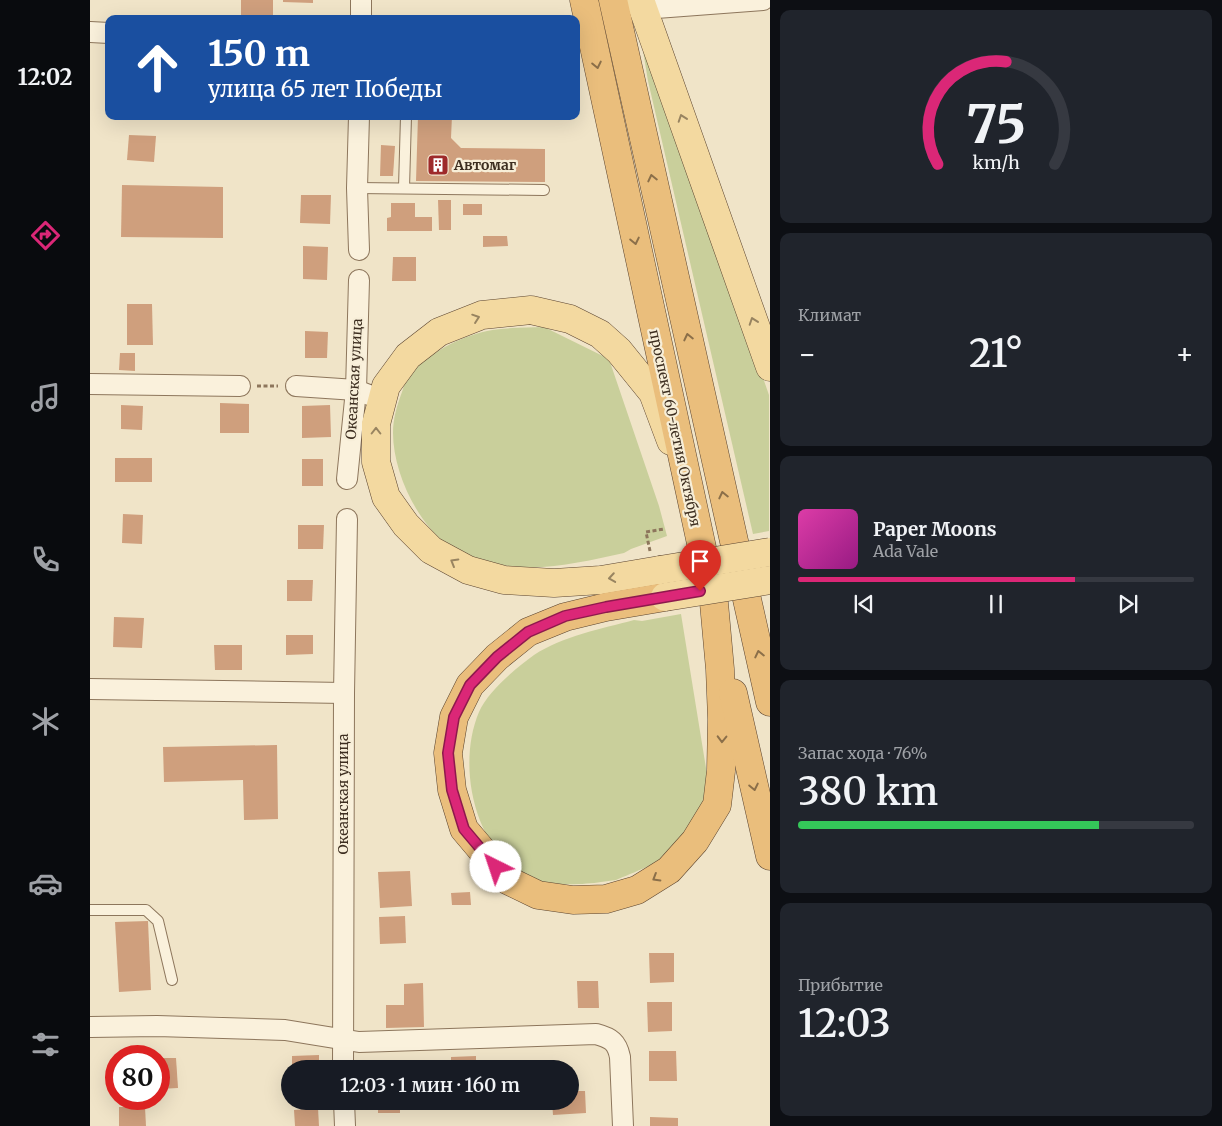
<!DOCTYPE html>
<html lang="ru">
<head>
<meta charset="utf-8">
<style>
  :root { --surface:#171b24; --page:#20242c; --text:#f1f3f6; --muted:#9ea1a6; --line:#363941; --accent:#db2777 }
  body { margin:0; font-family:Merriweather,serif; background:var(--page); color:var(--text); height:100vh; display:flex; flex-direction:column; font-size:19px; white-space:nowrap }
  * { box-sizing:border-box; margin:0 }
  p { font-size:16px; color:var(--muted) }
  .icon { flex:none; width:28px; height:28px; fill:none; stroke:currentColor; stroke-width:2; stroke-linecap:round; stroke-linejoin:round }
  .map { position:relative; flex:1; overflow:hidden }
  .panel { display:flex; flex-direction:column; gap:10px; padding:10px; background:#0d0f14; width:452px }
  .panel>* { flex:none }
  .hud { position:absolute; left:15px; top:15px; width:475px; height:105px; border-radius:10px; box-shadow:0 5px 20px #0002; background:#1a4fa0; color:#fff; overflow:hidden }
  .speed { position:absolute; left:15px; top:1045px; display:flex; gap:10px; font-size:25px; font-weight:700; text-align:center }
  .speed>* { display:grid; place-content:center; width:65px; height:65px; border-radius:50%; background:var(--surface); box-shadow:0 5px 20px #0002; line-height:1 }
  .speed .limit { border:8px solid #d22; background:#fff; color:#111 }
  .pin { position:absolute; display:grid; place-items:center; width:42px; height:42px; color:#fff; margin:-51px -21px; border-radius:50% 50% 50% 0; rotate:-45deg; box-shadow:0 0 5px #0007 }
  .pin .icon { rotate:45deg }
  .me { position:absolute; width:55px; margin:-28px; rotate:319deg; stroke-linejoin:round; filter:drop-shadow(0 0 4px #0008) }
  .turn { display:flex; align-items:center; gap:18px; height:105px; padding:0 20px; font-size:22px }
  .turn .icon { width:65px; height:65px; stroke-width:2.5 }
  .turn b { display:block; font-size:35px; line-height:42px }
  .big { font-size:38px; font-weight:600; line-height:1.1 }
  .panel .card { flex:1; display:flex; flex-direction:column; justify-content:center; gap:8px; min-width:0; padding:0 18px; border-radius:10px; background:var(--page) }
  .panel .dial { align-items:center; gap:0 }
  .dial svg { height:130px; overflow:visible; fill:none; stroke:var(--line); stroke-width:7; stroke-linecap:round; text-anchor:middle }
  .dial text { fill:var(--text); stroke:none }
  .song { display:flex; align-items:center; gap:15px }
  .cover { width:60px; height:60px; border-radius:8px; background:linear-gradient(135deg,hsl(320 70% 55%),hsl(310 70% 35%)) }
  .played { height:5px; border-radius:2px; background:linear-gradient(90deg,var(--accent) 70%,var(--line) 70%) }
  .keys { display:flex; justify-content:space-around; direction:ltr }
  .heat { display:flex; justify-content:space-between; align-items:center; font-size:28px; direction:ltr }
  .charge { height:8px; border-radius:4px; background:linear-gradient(90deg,#34c759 76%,var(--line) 0) }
  .trip { position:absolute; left:191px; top:1060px; width:298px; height:50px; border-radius:25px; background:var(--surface); box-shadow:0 5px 20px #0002; font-weight:600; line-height:50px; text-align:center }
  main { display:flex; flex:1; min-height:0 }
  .menu { display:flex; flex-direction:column; width:90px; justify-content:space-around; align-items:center; background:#090b0e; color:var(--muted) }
  .menu .icon { width:35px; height:35px }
  .menu .active { color:var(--accent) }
  .menu b { font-size:22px; color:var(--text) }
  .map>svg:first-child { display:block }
  .green { fill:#c9cf9b }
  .building { fill:#cf9f7d }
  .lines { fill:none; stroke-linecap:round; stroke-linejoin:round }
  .service-casing { stroke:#8d765c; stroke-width:12 }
  .minor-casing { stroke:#8d765c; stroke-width:22 }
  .primary-casing { stroke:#5b4430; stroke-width:29 }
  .trunk-casing { stroke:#5b4430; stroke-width:29 }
  .path { stroke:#8d765c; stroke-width:3; stroke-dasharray:4 2.5; stroke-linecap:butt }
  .service { stroke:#faf1dc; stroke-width:10 }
  .minor { stroke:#faf1dc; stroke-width:20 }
  .primary { stroke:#f3d9a0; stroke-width:28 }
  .trunk { stroke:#eabe7c; stroke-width:28 }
  .primary-bridge-casing { stroke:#5b4430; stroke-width:29; stroke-linecap:butt }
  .primary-bridge { stroke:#f3d9a0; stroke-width:28 }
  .oneway { stroke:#8b6f49 }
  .oneway2 { stroke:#988460 }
  .route-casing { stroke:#8e194d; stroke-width:12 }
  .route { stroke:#db2777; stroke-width:9 }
  .labels { text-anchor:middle; stroke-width:4.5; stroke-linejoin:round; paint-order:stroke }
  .poi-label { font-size:14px; font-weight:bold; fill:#3d2e20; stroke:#f7eed8; text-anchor:start }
  .street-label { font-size:14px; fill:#3d2e20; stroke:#f7eed8 }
</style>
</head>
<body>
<main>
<nav class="menu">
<b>12:02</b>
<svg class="icon active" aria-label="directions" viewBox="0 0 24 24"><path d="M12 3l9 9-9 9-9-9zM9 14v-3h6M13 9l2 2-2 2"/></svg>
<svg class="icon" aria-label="music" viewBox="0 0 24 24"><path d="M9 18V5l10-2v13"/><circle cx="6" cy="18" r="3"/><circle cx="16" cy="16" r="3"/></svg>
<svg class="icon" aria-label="phone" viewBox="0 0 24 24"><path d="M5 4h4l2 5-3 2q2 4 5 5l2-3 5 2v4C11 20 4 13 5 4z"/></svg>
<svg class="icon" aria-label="climate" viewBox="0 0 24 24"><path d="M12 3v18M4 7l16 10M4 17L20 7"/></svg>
<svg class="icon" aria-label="car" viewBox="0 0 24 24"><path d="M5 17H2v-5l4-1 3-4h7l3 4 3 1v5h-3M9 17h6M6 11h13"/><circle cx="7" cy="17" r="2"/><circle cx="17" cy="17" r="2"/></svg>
<svg class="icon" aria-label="filters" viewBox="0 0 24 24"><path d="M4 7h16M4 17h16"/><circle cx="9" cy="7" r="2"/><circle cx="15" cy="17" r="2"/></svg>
</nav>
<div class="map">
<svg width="680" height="1126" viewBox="0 0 680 1126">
  <rect width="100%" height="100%" fill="#f0e4c8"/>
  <g class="green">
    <path d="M548,20L679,395V531L663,534L558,81Z"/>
    <path d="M454,327L519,359L569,506L577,536L541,549L534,553C491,562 447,574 403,563C387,559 367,553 355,543C325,519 303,470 303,433C303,419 307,405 312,392C314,387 315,379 319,375C339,353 369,337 397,331C415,327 436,328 454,327Z"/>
    <path d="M591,614L621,799C611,812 601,825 591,838C587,844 583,852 578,856C573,861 533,877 526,880C521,881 516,881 511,882C491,885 451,887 433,875C383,844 367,764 389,712C398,691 426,668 444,655C473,636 511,629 544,620L552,621Z"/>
  </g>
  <g class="building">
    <rect x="151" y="0" width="32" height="18"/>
    <path d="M193,0H223V3L193,2Z"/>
    <path d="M328,116H362L361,138L371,148L455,149V182L326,181Z"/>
    <path d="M39,135L66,136L64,162L37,160Z"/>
    <path d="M291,145L305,146L303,176H290Z"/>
    <path d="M32,185L133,187V238L31,237Z"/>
    <path d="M211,195H241L240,224L210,223Z"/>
    <path d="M348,200H361V230H349Z"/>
    <path d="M301,203H325V217H342V231H297V218L301,217Z"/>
    <rect x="373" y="204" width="19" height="11"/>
    <path d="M393,236H417L418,246L393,247Z"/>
    <path d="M213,246L238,247L237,280L213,279Z"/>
    <path d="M303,257H326V281H302Z"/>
    <path d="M37,304H62L63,345H37Z"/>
    <path d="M215,331L238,332L237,358H215Z"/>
    <path d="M30,353H45V371L29,370Z"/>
    <path d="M130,403L159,404V433H130Z"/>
    <path d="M31,405L53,406L52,430L31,429Z"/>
    <path d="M240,405L241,437L212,438V406Z"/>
    <rect x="25" y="458" width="37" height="24"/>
    <rect x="212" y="459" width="21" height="27"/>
    <path d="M33,514L53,515L52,544L32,543Z"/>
    <path d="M208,525H234L233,549H208Z"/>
    <path d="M197,580H223L222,601H197Z"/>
    <path d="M24,617L54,618L52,648L23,647Z"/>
    <path d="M196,635H223V654L196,655Z"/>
    <path d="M124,645H152V670H125Z"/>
    <path d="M187,745L188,819L154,820L153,780L74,782L73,747Z"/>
    <path d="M320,871L322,906L290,908L288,872Z"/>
    <path d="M380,892L381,905H362L361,893Z"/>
    <path d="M315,916L316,943L290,944L289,917Z"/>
    <path d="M58,921L61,990L29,992L25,922Z"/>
    <path d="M559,953H584V982L560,983Z"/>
    <path d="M487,981H508L509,1008H488Z"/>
    <path d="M333,983L334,1027L296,1028V1005H314V984Z"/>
    <path d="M557,1002H582V1031L558,1032Z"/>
    <path d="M559,1051H586L587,1081H559Z"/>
    <path d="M229,1055V1069H202V1056Z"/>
    <path d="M386,1056V1069H361V1057Z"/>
    <path d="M69,1058H86L88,1088L69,1089Z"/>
    <path d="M480,1091H495L496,1113L463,1115L462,1101H480Z"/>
    <rect x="288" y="1101" width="22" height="12"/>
    <path d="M29,1107H55L56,1126H29Z"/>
    <path d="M228,1108L229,1126H205L204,1110Z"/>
    <path d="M560,1117L588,1118V1126H560Z"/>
  </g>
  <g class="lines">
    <g class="service-casing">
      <g id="service">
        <path d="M267,188L454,190"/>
        <path d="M314,188L316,116"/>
        <path d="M0,910H56L68,921L82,980"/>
      </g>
    </g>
    <g class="minor-casing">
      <g id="minor">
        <path d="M553,9L673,0"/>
        <path d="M271,19V0"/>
        <path d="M0,32L19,33"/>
        <path d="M269,116L267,188L269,250"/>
        <path d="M0,384L150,386"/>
        <path d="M206,386L266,390L279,395"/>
        <path d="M257,479L266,390L269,280"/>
        <path d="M0,689L254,693"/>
        <path d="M0,1027L67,1026L195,1030L269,1042L506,1034C521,1038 527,1042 530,1057L533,1126"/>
        <path d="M253,1069L254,693L257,519"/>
        <path d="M254,1101L255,1126"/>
      </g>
    </g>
    <g class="primary-casing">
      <g id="primary">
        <path d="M550,0L680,367"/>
        <path d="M570,570L511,580L464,583L414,580L378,570L341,550L316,525L296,497L286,462V424L296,386L318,356L349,332L392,315L441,310L480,319L510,334L529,351L563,393L581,441"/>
      </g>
    </g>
    <g class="trunk-casing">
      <g id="trunk">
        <path d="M494,0L620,585"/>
        <path d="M523,0L680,702"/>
        <path d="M575,597L516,607L475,617L438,632L407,657L380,685L364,717L358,753L362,790L374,829L417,880L448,895L483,900L516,899L547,890L579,870L605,841L627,805L631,771L632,719L630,669L624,603"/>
        <path d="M643,693L680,856"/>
      </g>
    </g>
    <g class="path">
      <path d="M167,386H188"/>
      <path d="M560,551L556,532L574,529"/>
    </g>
    <use href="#service" class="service"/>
    <use href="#minor" class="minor"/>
    <use href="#primary" class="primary"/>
    <use href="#trunk" class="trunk"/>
    <g class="primary-bridge-casing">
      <g id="primary-bridge">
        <path d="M570,570L680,552"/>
        <path d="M575,597L680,580"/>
      </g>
    </g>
    <use href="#primary-bridge" class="primary-bridge"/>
  </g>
  <defs><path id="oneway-chevron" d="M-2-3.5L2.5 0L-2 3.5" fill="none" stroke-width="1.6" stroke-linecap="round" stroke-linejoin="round" transform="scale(1.25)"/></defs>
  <g class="oneway">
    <use href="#oneway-chevron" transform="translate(507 65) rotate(78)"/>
    <use href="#oneway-chevron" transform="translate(562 178) rotate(-103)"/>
    <use href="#oneway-chevron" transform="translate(545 241) rotate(78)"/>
    <use href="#oneway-chevron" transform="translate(598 337) rotate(-103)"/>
    <use href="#oneway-chevron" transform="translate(633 495) rotate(-103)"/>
    <use href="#oneway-chevron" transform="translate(669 654) rotate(-103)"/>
    <use href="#oneway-chevron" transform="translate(632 739) rotate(91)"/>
    <use href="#oneway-chevron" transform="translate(664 787) rotate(78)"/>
    <use href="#oneway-chevron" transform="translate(566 878) rotate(149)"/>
  </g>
  <g class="oneway2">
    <use href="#oneway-chevron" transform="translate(592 118) rotate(-109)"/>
    <use href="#oneway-chevron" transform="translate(386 318) rotate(-19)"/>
    <use href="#oneway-chevron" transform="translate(663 321) rotate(-109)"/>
    <use href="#oneway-chevron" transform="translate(286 431) rotate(-90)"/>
    <use href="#oneway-chevron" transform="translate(364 562) rotate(-150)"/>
    <use href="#oneway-chevron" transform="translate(522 578) rotate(171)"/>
  </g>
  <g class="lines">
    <g class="route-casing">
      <path id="route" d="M406,867L374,829L362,790L358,753L364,717L380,685L407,657L438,632L475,616L516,607L610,591"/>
    </g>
    <use href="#route" class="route"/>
  </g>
  <defs>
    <g id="building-square" transform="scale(1.125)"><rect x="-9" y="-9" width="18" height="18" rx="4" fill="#9e2a2b" stroke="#f7eed8"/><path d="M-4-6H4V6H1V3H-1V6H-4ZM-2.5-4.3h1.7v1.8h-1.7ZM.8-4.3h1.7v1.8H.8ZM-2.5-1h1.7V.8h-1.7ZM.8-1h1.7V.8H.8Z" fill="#fff"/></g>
  </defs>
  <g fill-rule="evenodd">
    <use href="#building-square" x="348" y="165"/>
  </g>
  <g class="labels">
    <g class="poi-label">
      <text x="364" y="170">Автомаг</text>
    </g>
    <g class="street-label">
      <text transform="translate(264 379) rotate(-87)" y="5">Океанская улица</text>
      <text transform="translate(585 428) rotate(78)" y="5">проспект 60-летия Октября</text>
      <text transform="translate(253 794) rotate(-90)" y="5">Океанская улица</text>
    </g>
  </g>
</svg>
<div class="speed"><div class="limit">80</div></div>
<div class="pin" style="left:610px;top:591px;background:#d93025"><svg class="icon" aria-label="arrive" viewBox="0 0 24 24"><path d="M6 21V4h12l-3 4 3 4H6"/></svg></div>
<svg class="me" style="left:406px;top:867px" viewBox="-20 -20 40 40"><circle r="19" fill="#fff"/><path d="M0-13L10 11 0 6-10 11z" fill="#db2777"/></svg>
<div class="trip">12:03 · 1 мин · 160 m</div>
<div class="hud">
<div class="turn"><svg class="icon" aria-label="ahead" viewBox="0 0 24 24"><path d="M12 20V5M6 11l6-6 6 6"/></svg><div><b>150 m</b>улица 65 лет Победы</div></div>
</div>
</div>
<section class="panel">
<div class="card dial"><svg viewBox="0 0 100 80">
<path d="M14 69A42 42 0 1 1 86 69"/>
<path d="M14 69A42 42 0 0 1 56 6" stroke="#db2777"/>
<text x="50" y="56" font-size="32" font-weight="700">75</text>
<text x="50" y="72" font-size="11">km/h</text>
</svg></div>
<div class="card"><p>Климат</p>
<div class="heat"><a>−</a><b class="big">21°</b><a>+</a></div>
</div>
<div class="card">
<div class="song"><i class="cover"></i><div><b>Paper Moons</b><p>Ada Vale</p></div></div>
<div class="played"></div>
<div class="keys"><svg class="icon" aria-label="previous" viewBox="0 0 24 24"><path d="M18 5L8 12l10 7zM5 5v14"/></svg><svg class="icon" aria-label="pause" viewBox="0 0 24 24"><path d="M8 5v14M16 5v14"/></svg><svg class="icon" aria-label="next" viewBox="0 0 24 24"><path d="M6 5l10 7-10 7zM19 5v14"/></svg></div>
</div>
<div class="card"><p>Запас хода · 76%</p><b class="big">380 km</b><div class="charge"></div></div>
<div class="card"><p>Прибытие</p><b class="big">12:03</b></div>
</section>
</main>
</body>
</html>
